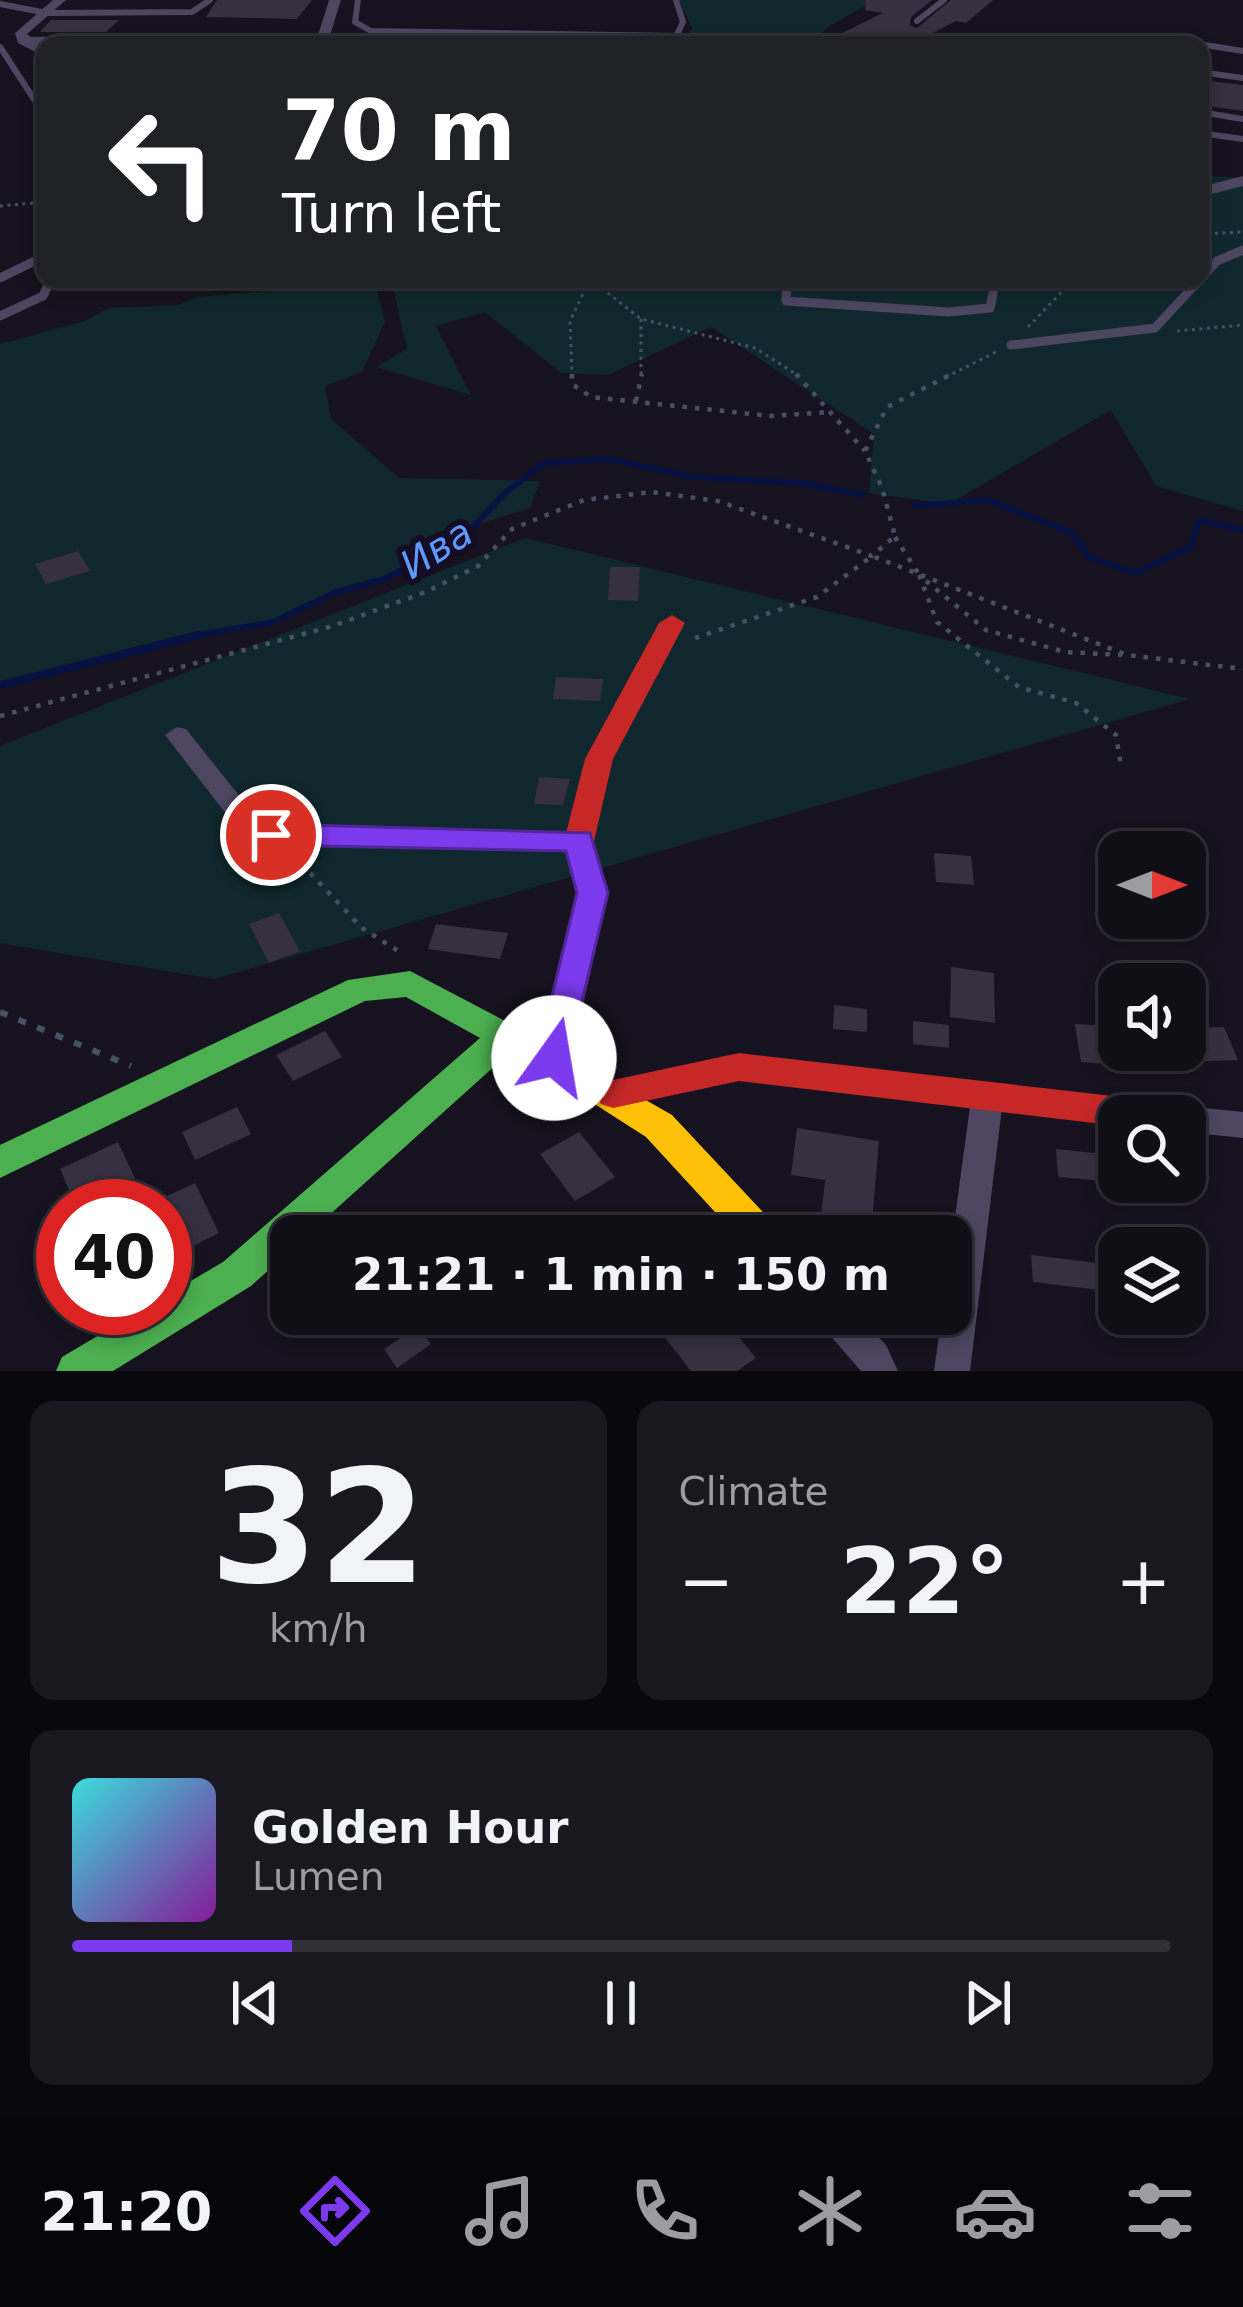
<!DOCTYPE html>
<html lang="en">
<head>
<meta charset="utf-8">
<style>
  :root { --surface:#100e17; --page:#191720; --text:#f1f3f6; --muted:#9c9ca1; --line:#302e36; --accent:#7c3aed }
  body { margin:0; font-family:"DejaVu Sans",sans-serif; background:var(--page); color:var(--text); height:100vh; display:flex; flex-direction:column; font-size:45px; white-space:nowrap }
  * { box-sizing:border-box; margin:0 }
  p { font-size:39px; color:var(--muted) }
  .icon { flex:none; width:66px; height:66px; fill:none; stroke:currentColor; stroke-width:2; stroke-linecap:round; stroke-linejoin:round }
  .map { position:relative; height:1371px; overflow:hidden }
  .side { display:flex; flex-direction:column; gap:30px; padding:30px; background:#09080d; flex:1 }
  .side>* { flex:none }
  .hud { position:absolute; left:36px; top:36px; width:1173px; height:252px; border-radius:24px; box-shadow:0 6px 18px #0003,0 0 0 3px var(--line); background:#202124; color:#fff; overflow:hidden }
  .needle { width:78px; rotate:90deg }
  .fabs { position:absolute; left:1098px; top:831px; display:grid; gap:24px }
  .fabs a { display:grid; place-items:center; width:108px; height:108px; border-radius:24px; background:var(--surface); box-shadow:0 6px 18px #0003,0 0 0 3px var(--line); font-size:60px }
  .speed { position:absolute; left:36px; top:1179px; display:flex; gap:24px; font-size:60px; font-weight:700; text-align:center }
  .speed>* { display:grid; place-content:center; width:156px; height:156px; border-radius:50%; background:var(--surface); box-shadow:0 6px 18px #0003,0 0 0 3px var(--line); line-height:1 }
  .speed .limit { border:18px solid #d22; background:#fff; color:#111 }
  .pin { position:absolute; display:grid; place-items:center; width:102px; height:102px; color:#fff; margin:-51px; border:6px solid #fff; border-radius:50%; box-shadow:0 3px 12px #0007 }
  .me { position:absolute; width:132px; margin:-66px; rotate:13deg; stroke-linejoin:round; filter:drop-shadow(0 0 9px #0008) }
  .turn { display:flex; align-items:center; gap:42px; height:252px; padding:0 48px; font-size:54px }
  .turn .icon { width:156px; height:156px; stroke-width:2.5 }
  .turn b { display:block; font-size:84px; line-height:102px }
  .big { font-size:90px; font-weight:800; line-height:1.1 }
  .side .card { flex:1; display:flex; flex-direction:column; justify-content:center; gap:18px; min-width:0; padding:0 42px; border-radius:24px; background:var(--page) }
  .side .dial { align-items:center; gap:0 }
  .dial b { font-size:156px; line-height:1 }
  .song { display:flex; align-items:center; gap:36px }
  .cover { width:144px; height:144px; border-radius:18px; background:linear-gradient(135deg,hsl(180 70% 55%),hsl(290 70% 35%)) }
  .played { height:12px; border-radius:6px; background:linear-gradient(90deg,var(--accent) 20%,var(--line) 20%) }
  .keys { display:flex; justify-content:space-around; direction:ltr }
  .heat { display:flex; justify-content:space-between; align-items:center; font-size:66px; direction:ltr }
  .side .tiles { flex:1; display:grid; gap:30px; grid-template-columns:1fr 1fr }
  .card:last-child { grid-column:span 2 }
  .trip { position:absolute; left:270px; top:1215px; width:702px; height:120px; border-radius:24px; background:var(--surface); box-shadow:0 6px 18px #0003,0 0 0 3px var(--line); font-weight:800; line-height:120px; text-align:center }
  .tabs { display:flex; height:192px; justify-content:space-around; align-items:center; background:#060609; color:var(--muted) }
  .tabs .icon { width:84px; height:84px }
  .tabs .selected { color:var(--accent) }
  .tabs b { font-size:54px; color:var(--text) }
  .map>svg:first-child { display:block }
  .green { fill:#10282d }
  .lines { fill:none; stroke-linecap:round; stroke-linejoin:round }
  .stream-far1 { stroke:#071242; stroke-width:6 }
  .stream { stroke:#071242; stroke-width:8 }
  .building { fill:#363041 }
  .path-far2 { stroke:#465163; stroke-width:3; stroke-dasharray:3 4.5; stroke-linecap:butt }
  .path-far1 { stroke:#465163; stroke-width:4.5; stroke-dasharray:4.5 8; stroke-linecap:butt }
  .path { stroke:#465163; stroke-width:6; stroke-dasharray:8 12; stroke-linecap:butt }
  .lane-far1 { stroke:#4c4661; stroke-width:6 }
  .lane { stroke:#4c4661; stroke-width:9 }
  .street { fill:#4c4661; fill-rule:evenodd }
  .fast { fill:#4caf50; fill-rule:evenodd }
  .slow { fill:#ffc107; fill-rule:evenodd }
  .jam { fill:#c62828; fill-rule:evenodd }
  .route { fill:#7c3aed; stroke:#51269a; stroke-width:3 }
  .labels { text-anchor:middle; stroke-width:12; stroke-linejoin:round; paint-order:stroke }
  .water-label { font-size:39px; font-style:italic; fill:#5e9aff; stroke:#150c25 }
</style>
</head>
<body>
<div class="map">
<svg width="1243" height="1371" viewBox="0 0 1243 1371">
  <rect width="100%" height="100%" fill="#16121f"/>
  <g class="green">
    <path d="M679,0H875L830,26L808,45H682L692,28Z"/>
    <path d="M1200,176L1243,178V511L1156,486L1111,410L949,504L869,493L874,434L711,327L608,375L561,373L485,312L436,326L471,395L376,367L407,349L391,279L482,284L496,279H1200Z"/>
    <path d="M375,282L385,321L362,372L325,386L331,419L399,478L540,481L530,508L475,525L461,540L384,579L336,592L273,622L173,640L0,685V344L85,321L108,308L178,305L197,297Z"/>
    <path d="M525,538L1190,699L214,979L0,943V746Z"/>
  </g>
  <g class="lines">
    <g class="stream-far1">
      <path d="M915,506L988,500L1072,533L1089,557L1135,573L1191,547L1199,520L1243,530"/>
      <path d="M182,638L273,622L336,592L384,579L461,540L505,493L544,463L608,459L694,477L801,483L864,495"/>
    </g>
    <path class="stream" d="M0,685L199,635"/>
  </g>
  <g class="building">
    <path d="M217,0H312L297,19L206,17Z"/>
    <path d="M866,0H932L911,17L910,25L917,28L951,0H993L966,23L956,21L909,45H818L883,13L865,10Z"/>
    <path d="M51,20H119L106,32H40Z"/>
    <path d="M1200,80L1243,85V111L1200,105Z"/>
    <path d="M78,551L90,571L46,584L35,564Z"/>
    <path d="M610,567H640L638,601L608,600Z"/>
    <path d="M556,677L603,679L600,701L553,699Z"/>
    <path d="M539,777L570,779L563,805L534,804Z"/>
    <path d="M934,853L971,856L974,885L936,882Z"/>
    <path d="M279,913L300,951L269,963L249,924Z"/>
    <path d="M436,924L508,933L500,959L428,949Z"/>
    <path d="M951,967L994,973L995,1023L950,1017Z"/>
    <path d="M834,1005L867,1009V1032L833,1029Z"/>
    <path d="M913,1021L949,1025V1048L913,1044Z"/>
    <path d="M1075,1024L1119,1027V1065L1081,1062Z"/>
    <path d="M1224,1027L1238,1060L1185,1062V1028Z"/>
    <path d="M325,1031L342,1057L293,1081L276,1055Z"/>
    <path d="M237,1107L251,1134L195,1160L182,1132Z"/>
    <path d="M797,1128L879,1141L871,1234L820,1226L825,1180L791,1175Z"/>
    <path d="M579,1132L615,1177L575,1201L540,1154Z"/>
    <path d="M118,1142L139,1187L99,1206H76L60,1169Z"/>
    <path d="M1056,1149L1103,1154L1106,1181L1058,1177Z"/>
    <path d="M195,1183L219,1233L175,1255L165,1233V1197Z"/>
    <path d="M1031,1255L1113,1265L1116,1292L1033,1282Z"/>
    <path d="M683,1314H720L756,1358L737,1371H691L659,1330Z"/>
    <path d="M417,1327L431,1344L397,1368L384,1349Z"/>
  </g>
  <g class="lines">
    <g class="path-far2">
      <path d="M174,43L258,45"/>
      <path d="M0,206L45,202"/>
      <path d="M1200,234L1242,232"/>
      <path d="M590,279L641,319L755,348L801,377"/>
      <path d="M641,319V377"/>
      <path d="M1028,327L1074,279"/>
      <path d="M1177,331L1243,325"/>
      <path d="M572,377L570,321L590,279"/>
      <path d="M946,377L996,352"/>
    </g>
    <g class="path-far1">
      <path d="M572,374V384L591,397L771,416L831,412"/>
      <path d="M796,374L865,451"/>
      <path d="M636,401L642,374"/>
      <path d="M895,537L918,573"/>
      <path d="M919,575L937,622L1019,687L1076,703L1116,735L1121,766"/>
      <path d="M926,581L986,630L1065,652L1122,655"/>
      <path d="M695,638L817,597L872,556L1127,655L1243,669"/>
      <path d="M0,716L333,626L428,591L478,566L512,529L584,500L652,492L718,501L872,556L895,536L882,488L865,451L887,407L952,374"/>
      <path d="M293,855L362,928L403,954"/>
    </g>
    <path class="path" d="M0,1012L131,1066"/>
    <g class="lane-far1">
      <path d="M358,0L355,22L371,31L676,36"/>
      <path d="M0,4L47,13L192,12L210,0"/>
      <path d="M917,21L944,0"/>
      <path d="M22,40L161,39"/>
      <path d="M672,45L683,22L676,0"/>
      <path d="M1009,45L1027,37L1057,45"/>
      <path d="M1205,45L1243,51"/>
      <path d="M0,47L45,116"/>
      <path d="M1200,72L1243,78"/>
      <path d="M1200,112L1243,119"/>
      <path d="M1200,133L1243,139"/>
    </g>
    <g class="lane">
      <path d="M0,278L45,256"/>
      <path d="M787,279L786,301L949,312L990,308L996,279"/>
      <path d="M0,316L43,296L51,279"/>
      <path d="M1011,345L1155,328L1217,261L1243,250"/>
    </g>
    <g class="street">
      <path d="M53,0H66L27,34L45,48V57L18,43L15,33Z"/>
      <path d="M329,0H341L327,45H315Z"/>
      <path d="M1243,176V186L1200,197V187Z"/>
      <path d="M177,727L186,729L245,803L277,826L579,832L588,834L592,841L588,848L579,850L271,844L227,815L165,735Z"/>
      <path d="M987,1086L998,1090L1003,1099L970,1371H934L942,1314H951V1247L971,1099L976,1090Z"/>
      <path d="M1185,1106L1243,1112V1138L1185,1132V1116H1171L1174,1110Z"/>
      <path d="M815,1314H856L886,1345L898,1371H861L821,1325Z"/>
    </g>
    <path class="fast" d="M410,971L589,1065L594,1075L589,1085C563,1094 531,1066 508,1054L306,1236H291V1250L251,1286L113,1371H56L62,1357L145,1308H165V1296L223,1262L480,1038L406,997L365,1001L0,1178V1145L348,980Z"/>
    <path class="slow" d="M577,1061L672,1115L774,1224L780,1236H737L646,1137L565,1085L560,1075L565,1065Z"/>
    <g class="jam">
      <path d="M672,615L685,623L613,759L594,841L608,893L571,1058L566,1068L554,1072L542,1068L537,1058L576,893L564,841L585,759L659,623Z"/>
      <path d="M739,1053L1156,1101L1169,1106L1174,1116H1119V1126L739,1081L613,1108L601,1104L595,1094L601,1084L613,1080Z"/>
    </g>
  </g>
  <path class="route" d="M271,824L590,833L608,893L566,1068L554,1072L542,1068L537,1058L577,893L566,851L271,845L256,835Z"/>
  <g class="labels">
    <g class="water-label">
      <text transform="translate(436 548) rotate(-32)" y="14">Ива</text>
    </g>
  </g>
</svg>
<div class="fabs">
<a><svg class="needle" viewBox="-14 -14 28 28"><path d="M0-13l5 13h-10z" fill="#e53935"/><path d="M0 13l5-13h-10z" fill="#9c9ca1"/></svg></a>
<a><svg class="icon" aria-label="sound" viewBox="0 0 24 24"><path d="M4 9h4l5-4v14l-5-4H4zM17 9q2 3 0 6"/></svg></a>
<a><svg class="icon" aria-label="search" viewBox="0 0 24 24"><circle cx="10" cy="10" r="6"/><path d="M15 15l6 6"/></svg></a>
<a><svg class="icon" aria-label="layers" viewBox="0 0 24 24"><path d="M12 4l9 5-9 5-9-5zM3 14l9 5 9-5"/></svg></a>
</div>
<div class="speed"><div class="limit">40</div></div>
<div class="pin" style="left:271px;top:835px;background:#d93025"><svg class="icon" aria-label="arrive" viewBox="0 0 24 24"><path d="M6 21V4h12l-3 4 3 4H6"/></svg></div>
<svg class="me" style="left:554px;top:1058px" viewBox="-20 -20 40 40"><circle r="19" fill="#fff"/><path d="M0-13L10 11 0 6-10 11z" fill="#7c3aed"/></svg>
<div class="trip">21:21 · 1 min · 150 m</div>
<div class="hud">
<div class="turn"><svg class="icon" aria-label="left" viewBox="0 0 24 24"><path d="M17 20v-9H6M10 6l-5 5 5 5"/></svg><div><b>70 m</b>Turn left</div></div>
</div>
</div>
<section class="side">
<div class="tiles">
<div class="card dial"><b>32</b><p>km/h</p></div>
<div class="card"><p>Climate</p>
<div class="heat"><a>−</a><b class="big">22°</b><a>+</a></div>
</div>
<div class="card">
<div class="song"><i class="cover"></i><div><b>Golden Hour</b><p>Lumen</p></div></div>
<div class="played"></div>
<div class="keys"><svg class="icon" aria-label="previous" viewBox="0 0 24 24"><path d="M18 5L8 12l10 7zM5 5v14"/></svg><svg class="icon" aria-label="pause" viewBox="0 0 24 24"><path d="M8 5v14M16 5v14"/></svg><svg class="icon" aria-label="next" viewBox="0 0 24 24"><path d="M6 5l10 7-10 7zM19 5v14"/></svg></div>
</div>
</div>
</section>
<nav class="tabs">
<b>21:20</b>
<svg class="icon selected" aria-label="directions" viewBox="0 0 24 24"><path d="M12 3l9 9-9 9-9-9zM9 14v-3h6M13 9l2 2-2 2"/></svg>
<svg class="icon" aria-label="music" viewBox="0 0 24 24"><path d="M9 18V5l10-2v13"/><circle cx="6" cy="18" r="3"/><circle cx="16" cy="16" r="3"/></svg>
<svg class="icon" aria-label="phone" viewBox="0 0 24 24"><path d="M5 4h4l2 5-3 2q2 4 5 5l2-3 5 2v4C11 20 4 13 5 4z"/></svg>
<svg class="icon" aria-label="climate" viewBox="0 0 24 24"><path d="M12 3v18M4 7l16 10M4 17L20 7"/></svg>
<svg class="icon" aria-label="car" viewBox="0 0 24 24"><path d="M5 17H2v-5l4-1 3-4h7l3 4 3 1v5h-3M9 17h6M6 11h13"/><circle cx="7" cy="17" r="2"/><circle cx="17" cy="17" r="2"/></svg>
<svg class="icon" aria-label="filters" viewBox="0 0 24 24"><path d="M4 7h16M4 17h16"/><circle cx="9" cy="7" r="2"/><circle cx="15" cy="17" r="2"/></svg>
</nav>
</body>
</html>
